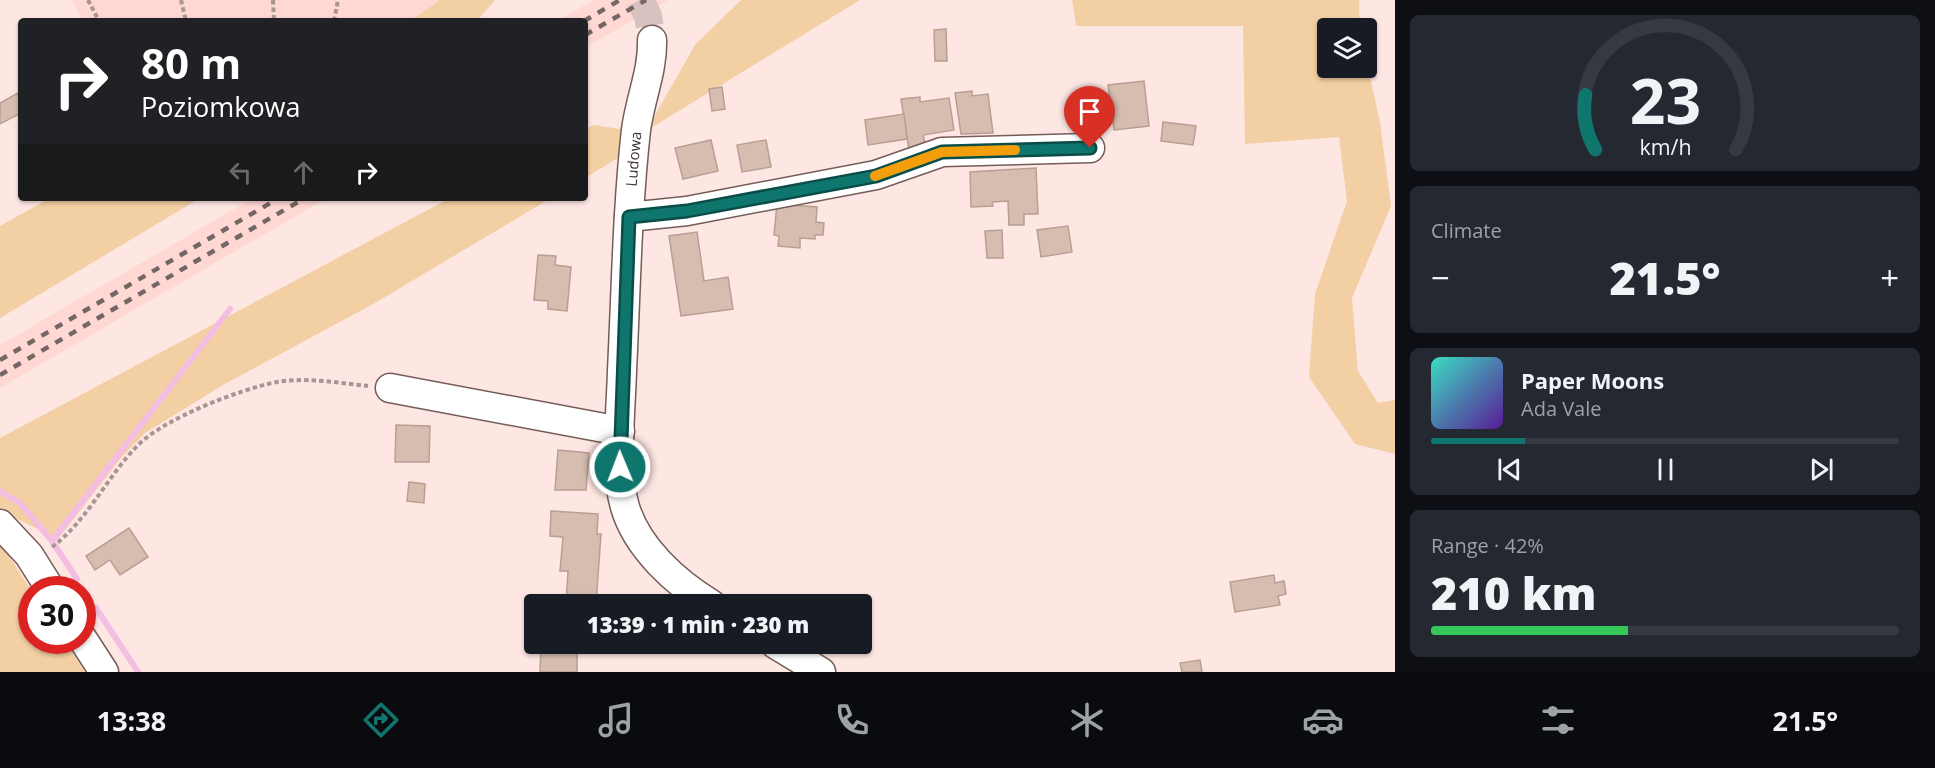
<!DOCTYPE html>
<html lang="en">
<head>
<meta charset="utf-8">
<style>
  :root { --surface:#171b24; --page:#242831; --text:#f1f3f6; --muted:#9ea1a6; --line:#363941; --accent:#0f766e }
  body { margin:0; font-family:"Open Sans",sans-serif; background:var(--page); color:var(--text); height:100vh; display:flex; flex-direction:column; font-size:22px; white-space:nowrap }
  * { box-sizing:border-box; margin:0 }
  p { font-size:20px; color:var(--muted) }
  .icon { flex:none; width:33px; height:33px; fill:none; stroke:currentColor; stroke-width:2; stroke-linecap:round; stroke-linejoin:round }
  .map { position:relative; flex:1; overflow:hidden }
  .details { display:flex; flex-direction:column; gap:15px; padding:15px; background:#0d0f14; width:540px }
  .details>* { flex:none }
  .top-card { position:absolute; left:18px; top:18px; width:570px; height:183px; border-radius:6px; box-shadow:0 2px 4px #0004; background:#202124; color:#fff; overflow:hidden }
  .tools { position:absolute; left:1317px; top:18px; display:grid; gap:12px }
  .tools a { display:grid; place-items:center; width:60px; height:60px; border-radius:6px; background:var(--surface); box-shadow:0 2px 4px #0004; font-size:30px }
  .speed { position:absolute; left:18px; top:576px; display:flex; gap:12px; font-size:30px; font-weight:700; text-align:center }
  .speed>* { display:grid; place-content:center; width:78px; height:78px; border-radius:50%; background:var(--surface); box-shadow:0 2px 4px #0004; line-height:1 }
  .speed .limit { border:9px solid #d22; background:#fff; color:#111 }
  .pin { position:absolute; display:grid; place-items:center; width:51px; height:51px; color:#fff; margin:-62px -26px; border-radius:50% 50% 50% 0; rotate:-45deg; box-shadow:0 0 6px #0007 }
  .pin .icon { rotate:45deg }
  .me { position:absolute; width:66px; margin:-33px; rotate:359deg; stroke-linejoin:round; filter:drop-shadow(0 0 4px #0008) }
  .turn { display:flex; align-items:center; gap:21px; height:126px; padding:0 24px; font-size:27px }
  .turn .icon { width:78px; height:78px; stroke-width:2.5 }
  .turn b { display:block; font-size:42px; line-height:51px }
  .lanes { display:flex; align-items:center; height:57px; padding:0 24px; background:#0003; justify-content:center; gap:30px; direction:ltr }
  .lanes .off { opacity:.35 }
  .big { font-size:45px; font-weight:800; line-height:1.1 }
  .details .card { flex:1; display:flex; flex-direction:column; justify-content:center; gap:9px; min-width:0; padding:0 21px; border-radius:9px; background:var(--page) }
  .details .dial { align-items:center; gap:0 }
  .dial svg { height:156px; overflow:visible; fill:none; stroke:var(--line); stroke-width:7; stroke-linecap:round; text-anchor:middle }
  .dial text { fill:var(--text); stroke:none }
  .song { display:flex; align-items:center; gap:18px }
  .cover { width:72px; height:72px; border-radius:9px; background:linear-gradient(135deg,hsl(170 70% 55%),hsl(270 70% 35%)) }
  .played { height:6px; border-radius:3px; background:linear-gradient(90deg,var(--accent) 20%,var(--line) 20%) }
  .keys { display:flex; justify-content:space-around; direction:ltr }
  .heat { display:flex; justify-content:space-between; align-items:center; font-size:33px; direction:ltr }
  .charge { height:9px; border-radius:4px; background:linear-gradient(90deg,#34c759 42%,var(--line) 0) }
  .trip { position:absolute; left:524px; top:594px; width:348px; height:60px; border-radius:6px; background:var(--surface); box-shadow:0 2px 4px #0004; font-weight:800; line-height:60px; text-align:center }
  .tabs { display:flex; height:96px; justify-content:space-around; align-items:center; background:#090b0e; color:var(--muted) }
  .tabs .icon { width:42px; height:42px }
  .tabs .on { color:var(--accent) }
  .tabs b { font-size:27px; color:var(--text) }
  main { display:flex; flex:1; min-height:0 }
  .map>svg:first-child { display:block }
  .built { fill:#ffd8d4 }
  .green { fill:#f3cfa4 }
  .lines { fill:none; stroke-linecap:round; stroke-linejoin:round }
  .stream { stroke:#f4bee3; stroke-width:6 }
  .building { fill:#d6bdb0; stroke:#b89f93; stroke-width:1.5 }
  .minor-tunnel { stroke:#d8c2c0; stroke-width:28; stroke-dasharray:28 14; stroke-linecap:butt }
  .minor-casing { stroke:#755c59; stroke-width:31 }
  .path { stroke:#a89694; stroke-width:4; stroke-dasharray:4.5 3; stroke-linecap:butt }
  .minor { stroke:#fff; stroke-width:28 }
  .rail { stroke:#746664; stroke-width:4.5; stroke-dasharray:8 8; stroke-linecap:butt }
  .route-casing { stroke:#0a4d48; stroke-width:15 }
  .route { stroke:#0f766e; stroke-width:10 }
  .slow { stroke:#f59e0b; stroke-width:10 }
  .labels { text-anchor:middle; stroke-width:5; stroke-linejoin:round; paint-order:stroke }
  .street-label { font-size:15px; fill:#3f3432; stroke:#fff }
</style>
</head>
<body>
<main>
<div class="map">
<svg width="1395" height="672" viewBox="0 0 1395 672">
  <rect width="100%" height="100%" fill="#fee6e3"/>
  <g class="built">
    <path d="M72,0H440L410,21H83Z"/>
    <path d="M594,0H668L585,48V21H558Z"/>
    <path d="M253,198H327L0,388V345Z"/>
  </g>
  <g class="green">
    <path d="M440,0H495L477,21H410Z"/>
    <path d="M741,0H860L646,131L695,45Z"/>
    <path d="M1072,0H1359L1360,28H1328V68H1366L1367,64L1380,122L1391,206L1352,298L1358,371L1378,403L1395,400V454L1355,444L1309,377L1315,294L1347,201L1339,137L1245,144L1243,26H1076Z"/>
    <path d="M594,125L626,130L621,156L585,178V129Z"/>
    <path d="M50,198H200L0,318V226Z"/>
    <path d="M450,198H551L375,303L223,385L145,433L121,458L58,539L9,515L0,514V438Z"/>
    <path d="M0,542L31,590L32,640L65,641L85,672H0Z"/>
  </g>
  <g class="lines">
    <g class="stream">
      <path d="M0,491L20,503L52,541L230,309"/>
      <path d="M52,541L77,579"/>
      <path d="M96,608L138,672"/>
    </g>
  </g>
  <g class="building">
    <path d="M946,29L947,61H935L934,30Z"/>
    <path d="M1144,81L1149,126L1114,130L1108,85Z"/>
    <path d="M722,87L725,109L712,111L709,89Z"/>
    <path d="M972,91V96L988,94L993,133L961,134L955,93Z"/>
    <path d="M18,93L21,113L0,124V103Z"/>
    <path d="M920,97V102L949,98L954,130L923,135L926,147L909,150L901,99Z"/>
    <path d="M904,114L907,139L868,145L865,120Z"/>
    <path d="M1163,122L1196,126L1193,145L1161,141Z"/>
    <path d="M711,140L718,171L683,179L675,148Z"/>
    <path d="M766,140L771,167L742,172L737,145Z"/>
    <path d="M1036,168L1038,214H1024V225H1009L1008,201L992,202L993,206L971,207L970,172Z"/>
    <path d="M777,204L817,207L816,222L824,223L823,235H815V239L800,238V248L778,246L779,236L774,235Z"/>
    <path d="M1068,226L1072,252L1041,257L1037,230Z"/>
    <path d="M1002,230L1003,258H987L985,231Z"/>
    <path d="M697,232L704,281L728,277L733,309L681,316L669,236Z"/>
    <path d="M538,255L556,256L555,265L571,267L567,311L548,309V301L534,300Z"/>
    <path d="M396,425L430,426L429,462H395Z"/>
    <path d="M558,450L589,453L586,490H555Z"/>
    <path d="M409,482L425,484L424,503L407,501Z"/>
    <path d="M551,511L598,514L597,534H601L596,604H566L568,571H560L563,537L550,536Z"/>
    <path d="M129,528L148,557L120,575L110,560L95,570L86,556Z"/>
    <path d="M1274,575L1275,583L1284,581L1286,594L1278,596L1280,605L1235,612L1230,582Z"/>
    <path d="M541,645L559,646L558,652L577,653V672H540Z"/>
    <path d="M1200,660L1202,672H1182L1180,663Z"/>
  </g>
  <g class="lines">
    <path class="minor-tunnel" d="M640,0L648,16L652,40"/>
    <g class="minor-casing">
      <g id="minor">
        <path d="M652,40C653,71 640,99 636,130C627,210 626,291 622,371C621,410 614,471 625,507C637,548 676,583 711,604"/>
        <path d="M629,217L687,211L876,175L942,152L1090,148"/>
        <path d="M390,388L620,431"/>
        <path d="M0,524L29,555L51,590"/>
        <path d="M82,638L104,672"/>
        <path d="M775,644L821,672"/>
      </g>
    </g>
    <g class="path">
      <path d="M88,0L99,21"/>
      <path d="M181,0L186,21"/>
      <path d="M273,0L274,21"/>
      <path d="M334,21L338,0"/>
      <path d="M52,547C87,521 107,477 137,446C163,419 240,389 277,382C307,377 339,383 368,386"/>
    </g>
    <use href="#minor" class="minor"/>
    <g class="rail">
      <path d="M584,21L620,0"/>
      <path d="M585,35L646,0"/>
      <path d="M0,360L279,198"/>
      <path d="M0,375L305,198"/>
    </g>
  </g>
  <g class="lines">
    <g class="route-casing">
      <path id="route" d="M620,467L629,217L687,211L876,176L942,152L1090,148"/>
    </g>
    <use href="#route" class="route"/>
    <path class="slow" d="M875,176L942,152L1015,150"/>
  </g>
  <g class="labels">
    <g class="street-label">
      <text transform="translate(634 159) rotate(-85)" y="5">Ludowa</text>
    </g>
  </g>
</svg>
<div class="tools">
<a><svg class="icon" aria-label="layers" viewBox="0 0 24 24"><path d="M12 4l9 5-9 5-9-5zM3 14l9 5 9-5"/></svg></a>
</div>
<div class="speed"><div class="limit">30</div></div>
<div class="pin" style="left:1090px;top:148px;background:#d93025"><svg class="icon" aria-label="arrive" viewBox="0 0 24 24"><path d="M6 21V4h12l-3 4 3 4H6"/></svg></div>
<svg class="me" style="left:620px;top:467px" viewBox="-20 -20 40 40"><circle r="17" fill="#0f766e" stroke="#fff" stroke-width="3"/><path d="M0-11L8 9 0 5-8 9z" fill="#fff"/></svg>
<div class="trip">13:39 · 1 min · 230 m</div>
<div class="top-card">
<div class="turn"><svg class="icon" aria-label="right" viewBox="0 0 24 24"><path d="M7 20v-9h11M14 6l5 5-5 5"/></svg><div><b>80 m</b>Poziomkowa</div></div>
<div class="lanes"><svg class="icon off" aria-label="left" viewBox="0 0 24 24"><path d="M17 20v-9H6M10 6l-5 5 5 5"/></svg><svg class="icon off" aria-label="ahead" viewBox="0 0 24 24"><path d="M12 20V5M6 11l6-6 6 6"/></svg><svg class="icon" aria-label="right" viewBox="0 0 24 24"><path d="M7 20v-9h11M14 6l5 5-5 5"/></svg></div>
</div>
</div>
<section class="details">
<div class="card dial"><svg viewBox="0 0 100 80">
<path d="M14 69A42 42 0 1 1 86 69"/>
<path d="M14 69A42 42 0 0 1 9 41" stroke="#0f766e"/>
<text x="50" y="56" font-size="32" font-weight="700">23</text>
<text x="50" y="72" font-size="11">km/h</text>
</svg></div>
<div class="card"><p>Climate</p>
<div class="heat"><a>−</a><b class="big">21.5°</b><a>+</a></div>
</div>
<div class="card">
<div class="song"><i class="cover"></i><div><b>Paper Moons</b><p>Ada Vale</p></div></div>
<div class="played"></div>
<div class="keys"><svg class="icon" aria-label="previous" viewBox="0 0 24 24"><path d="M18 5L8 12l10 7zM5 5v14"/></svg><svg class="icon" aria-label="pause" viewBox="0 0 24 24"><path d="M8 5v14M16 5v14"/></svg><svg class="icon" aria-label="next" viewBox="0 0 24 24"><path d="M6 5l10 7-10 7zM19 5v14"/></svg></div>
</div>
<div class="card"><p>Range · 42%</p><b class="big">210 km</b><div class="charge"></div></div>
</section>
</main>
<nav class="tabs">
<b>13:38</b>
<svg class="icon on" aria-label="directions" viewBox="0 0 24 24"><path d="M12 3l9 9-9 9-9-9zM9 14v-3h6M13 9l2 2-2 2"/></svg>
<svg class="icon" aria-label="music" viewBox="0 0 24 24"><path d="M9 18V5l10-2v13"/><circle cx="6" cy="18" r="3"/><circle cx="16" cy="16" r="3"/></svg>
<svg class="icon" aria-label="phone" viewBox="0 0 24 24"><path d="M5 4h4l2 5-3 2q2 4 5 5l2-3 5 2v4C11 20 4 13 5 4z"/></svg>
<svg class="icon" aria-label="climate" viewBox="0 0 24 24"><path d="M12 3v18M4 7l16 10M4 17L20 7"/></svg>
<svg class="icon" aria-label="car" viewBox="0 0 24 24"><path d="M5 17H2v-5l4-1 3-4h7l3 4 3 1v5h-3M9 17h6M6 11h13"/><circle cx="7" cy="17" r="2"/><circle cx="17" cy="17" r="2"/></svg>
<svg class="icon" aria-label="filters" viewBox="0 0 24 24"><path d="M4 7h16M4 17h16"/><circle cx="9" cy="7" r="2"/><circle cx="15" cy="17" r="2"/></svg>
<b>21.5°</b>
</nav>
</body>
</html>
